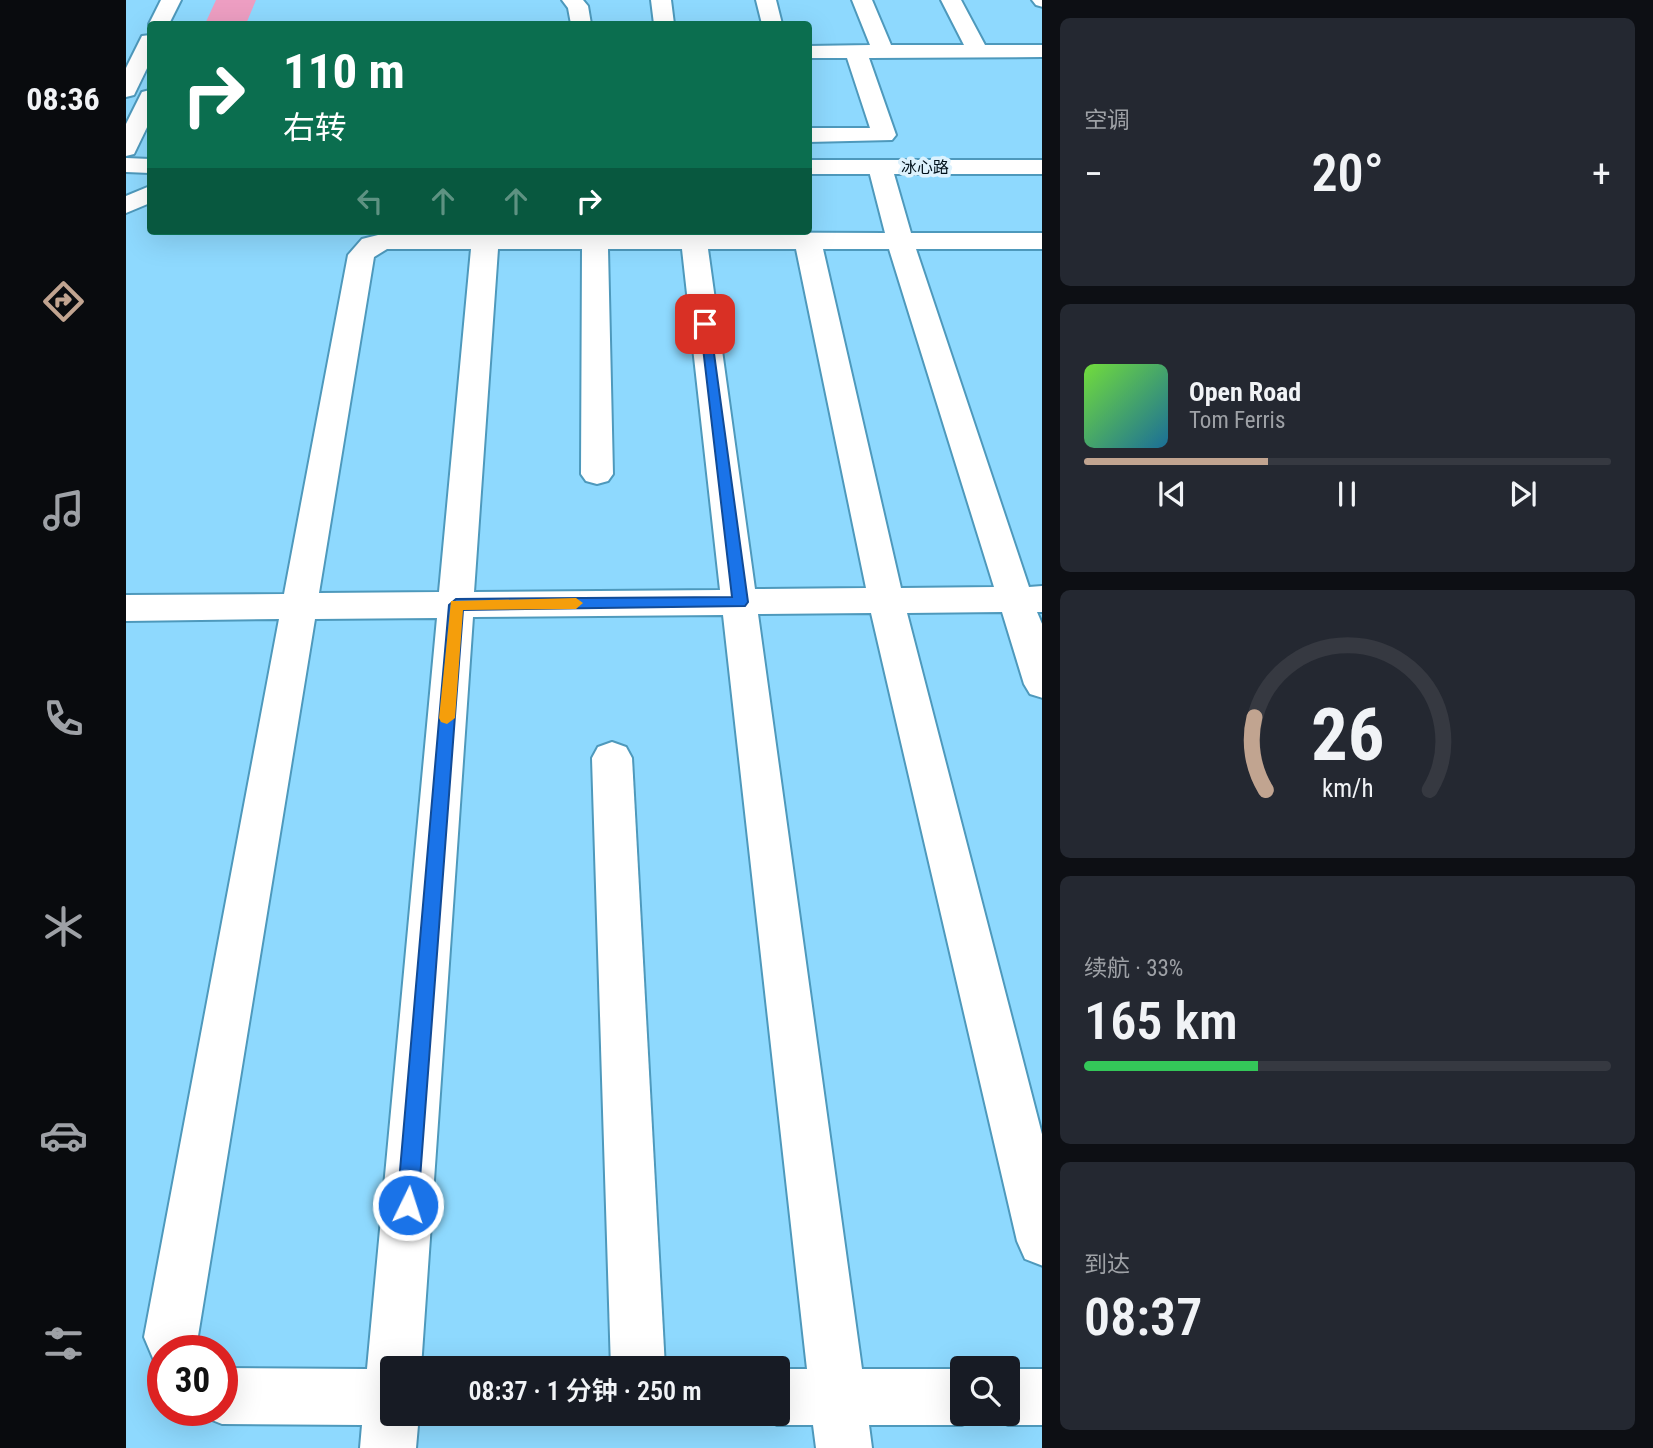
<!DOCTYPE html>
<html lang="zh">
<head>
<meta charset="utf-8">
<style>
  :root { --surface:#171b24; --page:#242831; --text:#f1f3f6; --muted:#9ea1a6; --line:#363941; --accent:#c1a490 }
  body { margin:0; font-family:"Roboto Condensed","Noto Sans SC",sans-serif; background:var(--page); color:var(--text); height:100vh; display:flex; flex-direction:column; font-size:26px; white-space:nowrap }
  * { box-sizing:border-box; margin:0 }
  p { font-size:23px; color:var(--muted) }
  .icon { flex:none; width:38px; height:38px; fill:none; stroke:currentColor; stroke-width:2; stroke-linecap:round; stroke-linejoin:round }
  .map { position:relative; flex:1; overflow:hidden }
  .drawer { display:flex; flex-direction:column; gap:18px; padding:18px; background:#0d0f14; width:611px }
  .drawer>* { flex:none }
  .guide { position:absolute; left:21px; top:21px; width:665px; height:214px; border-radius:7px; box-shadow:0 7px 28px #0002; background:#0b6e4f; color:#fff; overflow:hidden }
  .tools { position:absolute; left:824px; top:1356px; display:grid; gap:14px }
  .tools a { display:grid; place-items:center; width:70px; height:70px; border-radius:7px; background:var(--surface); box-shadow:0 7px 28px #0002; font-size:35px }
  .speed { position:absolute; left:21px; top:1335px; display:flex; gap:14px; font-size:35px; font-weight:700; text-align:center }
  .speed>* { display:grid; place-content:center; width:91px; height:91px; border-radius:50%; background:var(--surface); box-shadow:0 7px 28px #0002; line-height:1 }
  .speed .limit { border:10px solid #d22; background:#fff; color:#111 }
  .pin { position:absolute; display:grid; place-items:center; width:60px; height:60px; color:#fff; margin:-30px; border-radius:14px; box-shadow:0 4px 10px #0006 }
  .me { position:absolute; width:77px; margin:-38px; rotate:4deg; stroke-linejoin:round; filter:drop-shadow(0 0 5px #0008) }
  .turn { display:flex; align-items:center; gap:24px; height:147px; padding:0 21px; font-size:32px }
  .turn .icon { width:91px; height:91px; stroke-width:2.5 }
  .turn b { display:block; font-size:49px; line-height:60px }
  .lanes { display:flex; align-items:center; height:66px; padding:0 21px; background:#0003; justify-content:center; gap:35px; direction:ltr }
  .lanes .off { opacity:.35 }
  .big { font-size:52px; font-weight:600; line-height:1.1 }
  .drawer .widget { flex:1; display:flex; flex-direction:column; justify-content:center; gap:10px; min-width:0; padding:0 24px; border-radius:10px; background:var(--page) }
  .drawer .dial { align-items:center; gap:0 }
  .dial svg { height:182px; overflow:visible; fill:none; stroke:var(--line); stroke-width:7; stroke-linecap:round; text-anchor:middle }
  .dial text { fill:var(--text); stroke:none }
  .song { display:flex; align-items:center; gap:21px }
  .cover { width:84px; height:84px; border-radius:10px; background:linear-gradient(135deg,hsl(100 70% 55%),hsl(200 70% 35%)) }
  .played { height:7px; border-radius:4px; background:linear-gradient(90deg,var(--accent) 35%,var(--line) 35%) }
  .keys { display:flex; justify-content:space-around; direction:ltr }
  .heat { display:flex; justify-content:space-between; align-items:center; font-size:38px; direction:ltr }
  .charge { height:10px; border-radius:5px; background:linear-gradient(90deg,#34c759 33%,var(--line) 0) }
  .trip { position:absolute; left:254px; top:1356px; width:410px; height:70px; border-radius:7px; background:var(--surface); box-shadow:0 7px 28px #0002; font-weight:600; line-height:70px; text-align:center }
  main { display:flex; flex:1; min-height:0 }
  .tab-bar { display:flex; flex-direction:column; width:126px; justify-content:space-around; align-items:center; background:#090b0e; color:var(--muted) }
  .tab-bar .icon { width:49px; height:49px }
  .tab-bar .current { color:var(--accent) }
  .tab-bar b { font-size:32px; color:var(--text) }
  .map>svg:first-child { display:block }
  .green { fill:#ed9ec2 }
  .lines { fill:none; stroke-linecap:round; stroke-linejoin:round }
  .minor-casing { stroke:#4e99bc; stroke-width:4 }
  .tertiary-casing { stroke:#4e99bc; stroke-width:4 }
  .trunk-casing { stroke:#4e99bc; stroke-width:4 }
  .minor { fill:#fff; fill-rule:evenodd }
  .tertiary { fill:#fff; fill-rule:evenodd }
  .trunk { fill:#fff; fill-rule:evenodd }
  .route { fill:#1a73e8; stroke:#114b97; stroke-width:2 }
  .slow { fill:#f59e0b }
  .labels { text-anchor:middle; stroke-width:7; stroke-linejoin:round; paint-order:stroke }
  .far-street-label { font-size:16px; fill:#00111b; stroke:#ddf2fd }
</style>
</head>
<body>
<main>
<nav class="tab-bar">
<b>08:36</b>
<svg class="icon current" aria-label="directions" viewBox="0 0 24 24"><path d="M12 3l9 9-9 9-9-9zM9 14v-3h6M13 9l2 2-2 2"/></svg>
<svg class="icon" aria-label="music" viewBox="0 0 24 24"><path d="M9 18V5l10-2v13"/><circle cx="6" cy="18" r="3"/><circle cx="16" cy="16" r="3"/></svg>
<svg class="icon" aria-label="phone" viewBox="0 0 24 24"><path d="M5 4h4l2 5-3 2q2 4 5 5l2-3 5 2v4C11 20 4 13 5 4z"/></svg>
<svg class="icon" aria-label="climate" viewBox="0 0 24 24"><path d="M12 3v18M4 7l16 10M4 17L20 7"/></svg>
<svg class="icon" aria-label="car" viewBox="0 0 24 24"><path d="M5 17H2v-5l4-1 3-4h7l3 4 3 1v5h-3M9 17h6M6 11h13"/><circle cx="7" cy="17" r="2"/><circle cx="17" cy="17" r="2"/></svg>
<svg class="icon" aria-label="filters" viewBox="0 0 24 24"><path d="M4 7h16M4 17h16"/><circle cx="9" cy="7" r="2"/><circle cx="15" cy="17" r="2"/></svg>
</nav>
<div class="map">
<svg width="917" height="1448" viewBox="0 0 917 1448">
  <rect width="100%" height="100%" fill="#8ed9fe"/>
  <path class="green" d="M90,0H130L120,24H79Z"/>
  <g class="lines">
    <g class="minor-casing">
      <g id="minor">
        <path d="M436,0H457L462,6L465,24H445L442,8Z"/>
        <path d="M525,0H545L548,24H528Z"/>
        <path d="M630,0H650L656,24H636Z"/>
        <path d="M726,0H746L765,45H838L815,0H835L859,45H917V57L743,58L770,135L766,140L682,142V128H744L721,58H682V46L744,45Z"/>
        <path d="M906,0H917V7L910,5Z"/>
        <path d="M754,160L763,162L766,167L785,233H917V249H790L903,587L917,586V612H911L917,626V698L904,694L898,684L876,612L781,613L917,1138V1266L899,1259L891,1241L745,613L632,614L736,1369H836V1414H857L856,1417L836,1425H743L746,1448H690L687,1425H651L630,1414H651V1369H681L597,615L347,617L295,1368H266V1414H293L290,1448H234L236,1425L96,1424L76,1416L74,1410H96V1368L241,1369L311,618L189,619L72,1336L78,1351H37V1372L32,1370L18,1337L153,619L0,621V595L158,594L222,255L236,239L260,233H347V231L759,233L742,167L745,162ZM261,249H345L313,592L193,593L248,257ZM372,249H456L455,474L460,481L471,484L482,481L487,474L482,249H556L594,590L348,592ZM582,249H670L740,588L629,589ZM697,249H763L868,587L775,588Z"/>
        <path d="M486,742L500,747L506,758L539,1368H485L466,758L472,747Z"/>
        <path d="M882,1369H917V1425H882L862,1417L861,1414H882Z"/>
      </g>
    </g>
    <g class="tertiary-casing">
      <g id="tertiary">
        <path d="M0,158L24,159V173L0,172Z"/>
        <rect x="682" y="160" width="235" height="14"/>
        <path d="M24,186V203L0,213V196Z"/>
      </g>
    </g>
    <g class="trunk-casing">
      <g id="trunk">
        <path d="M35,0H55L43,24H24V27L23,24Z"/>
        <path d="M24,35V62L8,95L0,97V68L16,36Z"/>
        <path d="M24,90V121L8,154L0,156V124L16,92Z"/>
      </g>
    </g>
    <use href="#minor" class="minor"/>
    <use href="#tertiary" class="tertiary"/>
    <use href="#trunk" class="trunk"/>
  </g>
  <path class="route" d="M574,322L584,324L622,602L619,606L337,610L292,1205L289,1212L282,1215L274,1212L271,1205L323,605L330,599L606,597Z"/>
  <path class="slow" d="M450,598L457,603L450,609L337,610L329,718L321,724L315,722L313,718L325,601Z"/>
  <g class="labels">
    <g class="far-street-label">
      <text x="799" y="173">冰心路</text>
    </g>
  </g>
</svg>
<div class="tools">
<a><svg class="icon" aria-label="search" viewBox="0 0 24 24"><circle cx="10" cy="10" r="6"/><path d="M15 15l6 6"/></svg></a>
</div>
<div class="speed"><div class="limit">30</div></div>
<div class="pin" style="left:579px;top:324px;background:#d93025"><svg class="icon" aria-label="arrive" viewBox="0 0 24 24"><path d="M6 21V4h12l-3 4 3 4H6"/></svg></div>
<svg class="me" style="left:282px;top:1205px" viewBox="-20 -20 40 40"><circle r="17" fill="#1a73e8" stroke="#fff" stroke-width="3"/><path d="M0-11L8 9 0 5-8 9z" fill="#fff"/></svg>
<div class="trip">08:37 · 1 分钟 · 250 m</div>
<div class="guide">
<div class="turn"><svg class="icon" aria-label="right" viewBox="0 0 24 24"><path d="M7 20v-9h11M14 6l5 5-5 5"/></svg><div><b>110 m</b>右转</div></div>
<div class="lanes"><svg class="icon off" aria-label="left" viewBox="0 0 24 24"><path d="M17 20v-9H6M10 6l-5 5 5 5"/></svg><svg class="icon off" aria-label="ahead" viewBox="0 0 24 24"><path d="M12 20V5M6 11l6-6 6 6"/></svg><svg class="icon off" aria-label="ahead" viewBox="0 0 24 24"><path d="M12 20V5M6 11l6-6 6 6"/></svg><svg class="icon" aria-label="right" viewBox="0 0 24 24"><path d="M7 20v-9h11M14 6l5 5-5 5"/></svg></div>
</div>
</div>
<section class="drawer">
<div class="widget"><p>空调</p>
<div class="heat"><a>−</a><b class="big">20°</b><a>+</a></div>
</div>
<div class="widget">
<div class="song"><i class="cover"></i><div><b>Open Road</b><p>Tom Ferris</p></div></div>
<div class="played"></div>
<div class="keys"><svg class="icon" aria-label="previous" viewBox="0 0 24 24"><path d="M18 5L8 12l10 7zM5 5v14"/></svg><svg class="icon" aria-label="pause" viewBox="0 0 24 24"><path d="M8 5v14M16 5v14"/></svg><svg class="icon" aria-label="next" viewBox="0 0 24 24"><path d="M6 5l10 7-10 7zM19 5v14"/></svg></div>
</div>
<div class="widget dial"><svg viewBox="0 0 100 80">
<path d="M14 69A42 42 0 1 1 86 69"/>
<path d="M14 69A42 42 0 0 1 9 37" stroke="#c1a490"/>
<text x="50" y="56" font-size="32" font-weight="700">26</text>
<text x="50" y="72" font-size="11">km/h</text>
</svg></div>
<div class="widget"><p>续航 · 33%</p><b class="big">165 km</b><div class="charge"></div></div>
<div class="widget"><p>到达</p><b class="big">08:37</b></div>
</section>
</main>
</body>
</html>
